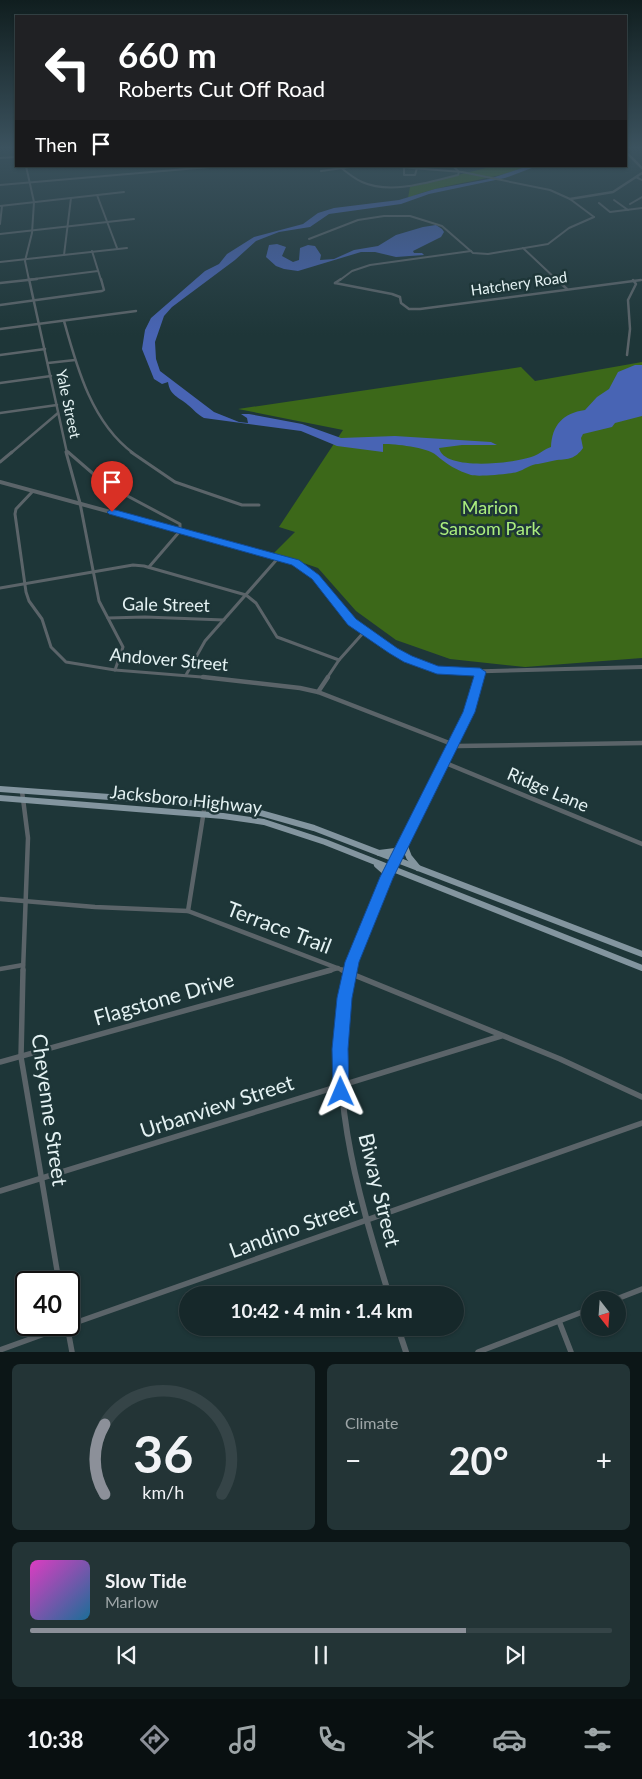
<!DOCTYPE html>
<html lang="en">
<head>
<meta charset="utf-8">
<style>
  :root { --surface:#16282a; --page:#233436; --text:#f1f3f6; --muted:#9ea6a8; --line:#354447; --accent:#8c9099 }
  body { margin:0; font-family:Lato,sans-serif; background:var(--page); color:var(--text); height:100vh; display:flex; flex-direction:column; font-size:19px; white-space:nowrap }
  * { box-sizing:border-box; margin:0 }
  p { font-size:16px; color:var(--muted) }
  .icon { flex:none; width:28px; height:28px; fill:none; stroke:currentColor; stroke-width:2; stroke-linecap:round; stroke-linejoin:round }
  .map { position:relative; height:1352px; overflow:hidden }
  .sheet { display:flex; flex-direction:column; gap:12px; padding:12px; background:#0c1617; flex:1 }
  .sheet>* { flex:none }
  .hud { position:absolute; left:15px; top:15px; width:612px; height:152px; border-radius:0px; box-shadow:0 1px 4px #0004,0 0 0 1px var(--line); background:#202124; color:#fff; overflow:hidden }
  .needle { width:32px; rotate:163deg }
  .fabs { position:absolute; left:581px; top:1291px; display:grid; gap:10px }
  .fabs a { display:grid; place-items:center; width:45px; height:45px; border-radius:50%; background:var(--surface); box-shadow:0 1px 4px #0004,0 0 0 1px var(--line); font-size:25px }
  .speed { position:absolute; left:15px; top:1271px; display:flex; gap:10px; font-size:25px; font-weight:700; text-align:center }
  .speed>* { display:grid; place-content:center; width:65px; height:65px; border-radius:50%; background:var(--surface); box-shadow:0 1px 4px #0004,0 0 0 1px var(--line); line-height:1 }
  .speed .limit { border:2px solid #111; border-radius:8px; background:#fff; color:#111 }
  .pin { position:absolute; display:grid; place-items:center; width:42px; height:42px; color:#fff; margin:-51px -21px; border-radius:50% 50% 50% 0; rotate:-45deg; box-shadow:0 0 5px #0007 }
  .pin .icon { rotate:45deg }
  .me { position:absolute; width:55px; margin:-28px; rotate:359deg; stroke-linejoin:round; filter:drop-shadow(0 0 4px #0008) }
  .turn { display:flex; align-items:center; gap:18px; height:105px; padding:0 20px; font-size:22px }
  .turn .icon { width:65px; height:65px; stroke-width:2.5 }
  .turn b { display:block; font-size:35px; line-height:42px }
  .then { display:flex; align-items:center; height:48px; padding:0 20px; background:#0003; gap:10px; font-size:19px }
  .big { font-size:38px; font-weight:700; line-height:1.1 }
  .sheet .widget { flex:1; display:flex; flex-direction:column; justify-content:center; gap:8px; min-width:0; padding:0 18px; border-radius:8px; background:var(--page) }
  .sheet .dial { align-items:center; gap:0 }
  .dial svg { height:130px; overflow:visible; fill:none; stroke:var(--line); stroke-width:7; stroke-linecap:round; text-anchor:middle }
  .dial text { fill:var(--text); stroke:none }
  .song { display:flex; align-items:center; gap:15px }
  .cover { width:60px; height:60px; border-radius:8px; background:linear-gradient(135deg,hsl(310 70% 55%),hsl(200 70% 35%)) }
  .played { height:5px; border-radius:2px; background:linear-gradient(90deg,var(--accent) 75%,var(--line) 75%) }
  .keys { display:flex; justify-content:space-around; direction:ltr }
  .heat { display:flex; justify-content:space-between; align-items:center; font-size:28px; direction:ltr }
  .sheet .tiles { flex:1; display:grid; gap:12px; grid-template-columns:1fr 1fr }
  .widget:last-child { grid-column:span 2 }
  .trip { position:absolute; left:179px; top:1286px; width:285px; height:50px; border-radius:25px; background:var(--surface); box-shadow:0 1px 4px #0004,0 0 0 1px var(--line); font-weight:700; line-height:50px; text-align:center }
  .dock { display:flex; height:80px; justify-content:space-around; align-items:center; background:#091011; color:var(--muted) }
  .dock .icon { width:35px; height:35px }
  .dock .on { color:var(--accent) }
  .dock b { font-size:22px; color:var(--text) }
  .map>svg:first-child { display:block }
  .green { fill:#3c6819 }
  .water { fill:#4864b4 }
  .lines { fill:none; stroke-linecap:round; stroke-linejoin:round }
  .minor-far4 { stroke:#5b6469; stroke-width:2 }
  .minor-far3 { stroke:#5b6469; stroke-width:2.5 }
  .minor-far2 { stroke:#5b6469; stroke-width:3 }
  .minor-far1 { stroke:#5b6469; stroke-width:4.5 }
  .minor { stroke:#5b6469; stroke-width:5.5 }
  .tertiary-far3 { stroke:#5b6469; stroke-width:2.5 }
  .tertiary-far2 { stroke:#5b6469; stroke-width:4 }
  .tertiary-far1 { stroke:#5b6469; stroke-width:5 }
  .tertiary { stroke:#5b6469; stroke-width:6 }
  .primary { stroke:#83959f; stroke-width:6 }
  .route { fill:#1a73e8; stroke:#114b97 }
  .labels { text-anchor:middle; stroke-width:5; stroke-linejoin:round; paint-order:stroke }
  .far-street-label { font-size:15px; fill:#e4f2f3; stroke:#1e3638 }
  .park-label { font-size:18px; fill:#abee7e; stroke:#1e3638 }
  .street-label { font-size:18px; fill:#e4f2f3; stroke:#1e3638 }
  .near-street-label { font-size:21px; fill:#e4f2f3; stroke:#1e3638 }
</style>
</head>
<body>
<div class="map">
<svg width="642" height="1352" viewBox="0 0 642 1352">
  <rect width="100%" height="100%" fill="#1e3638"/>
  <g class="green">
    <path d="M494,166H528C489,182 446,182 408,198L410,187Z"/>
    <path d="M642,362V658L525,667L450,659L396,640L356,611L318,568L274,553L295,532L279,527L343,430L238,409L521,367L535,381Z"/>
  </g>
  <g class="water">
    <path d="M528,166H537L505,178L429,194L401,204L329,214L310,227L279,232L256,241L235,260L172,307L164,316L155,342L156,359L160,371L214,412L239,422L248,423L247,418L241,414H249L302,424L341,438L395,436L491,442L497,445H462L439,448C444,472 517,463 534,456C540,454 544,449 551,447C552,425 563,413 585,410L597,397L609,389L618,372L635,365H642V416L615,423L612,427L583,434L581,438L583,448C575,459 569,459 557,460C550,461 545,463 538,464C531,464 524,470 517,472C510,474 478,477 471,475C458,471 446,464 436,455C427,447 395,444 383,444V452L337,446L301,431L204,418C197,414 194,410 188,405C179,397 170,396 168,382L162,384L154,379L142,349L145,330L151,318L205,271L219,264L227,254L254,237L303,224L318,213L334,208L399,200L435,189L489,179Z"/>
    <path d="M436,225L442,229L444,232L441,237L413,251L414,253H422L424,255L396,257L375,252H361L298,271L284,269L276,266L266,257L269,245L277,244L286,247L282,256L293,262L299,260L300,248L308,245L315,246L321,255L320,260L334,259L354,250L378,246L396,235L423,227Z"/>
  </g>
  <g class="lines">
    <g class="minor-far4">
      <path d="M0,158L16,157"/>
      <path d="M26,166L34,202L32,233L25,261L29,280"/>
      <path d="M339,166C346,172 353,178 362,182C391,195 429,182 458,175L459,172L453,166"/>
      <path d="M387,166L462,172L550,190L570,199L594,217"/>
      <path d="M404,167V175H415L417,168"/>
      <path d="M321,171L358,166"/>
      <path d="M636,177L642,180"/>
      <path d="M0,185L221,166"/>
      <path d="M97,195L117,248"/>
      <path d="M614,200L628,210"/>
      <path d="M599,203L610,212L642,208"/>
      <path d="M630,204L642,197"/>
      <path d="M0,206L124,192"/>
      <path d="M0,224L2,206"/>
      <path d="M0,234L134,219"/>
      <path d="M309,239L358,220L384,216H410L442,226L473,253L488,254L548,244L569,228L594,217"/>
      <path d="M523,248L557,280"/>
      <path d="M92,251L101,280"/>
      <path d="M64,255L71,198"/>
      <path d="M0,262L127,248"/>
      <path d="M26,280L98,271"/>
      <path d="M340,280L352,271L370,265L471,251"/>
    </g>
    <g class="minor-far3">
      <path d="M29,279L67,453"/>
      <path d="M556,279L567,289"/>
      <path d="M0,283L37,279"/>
      <path d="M335,283L392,294L400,297L401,303L409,309H420L641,280"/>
      <path d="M335,283L341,279"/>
      <path d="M0,305L102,291L104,290L101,279"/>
      <path d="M64,321C77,368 92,423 133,453"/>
      <path d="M0,329L136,311"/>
      <path d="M0,355L45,349"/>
      <path d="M627,355L630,329L628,300L636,284L633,280"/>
      <path d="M48,363L75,360"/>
      <path d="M0,383L51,376"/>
      <path d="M0,413L57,405"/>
      <path d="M67,451L69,453"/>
      <path d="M11,453L58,413"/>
    </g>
    <g class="minor-far2">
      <path d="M66,452L80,503L99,601L123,647L115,670"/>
      <path d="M68,452L105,484L180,524V531L149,567"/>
      <path d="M131,452L175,482L242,505H259"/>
      <path d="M0,462L12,452"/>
      <path d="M33,491L16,509L15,514L26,592L29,601L42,619L51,647L66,662L115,670L214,678"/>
      <path d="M0,588L133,565L144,566L246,595L256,603L277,637L339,660"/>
      <path d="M108,618L145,617L224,620"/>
      <path d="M186,675L205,641L279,557"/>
      <path d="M327,678L339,660L364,632"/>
      <path d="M478,678L480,672"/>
    </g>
    <g class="minor-far1">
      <path d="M203,677L300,688L318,692L457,746L642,743"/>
      <path d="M318,692L328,677"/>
      <path d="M443,762L642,844"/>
      <path d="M22,791L28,838L23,971"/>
      <path d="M395,860L469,712L479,677"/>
      <path d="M0,899L95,907L188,911L345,971"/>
      <path d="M188,911L205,804"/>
      <path d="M0,969L23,965"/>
      <path d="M327,971L338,968"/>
    </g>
    <g class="minor">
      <path d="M23,970L21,1057L59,1282"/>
      <path d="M342,970L560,1059L642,1097"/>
      <path d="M0,1062L331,970"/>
      <path d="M0,1191L501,1036"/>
      <path d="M614,1300L642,1289"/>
      <path d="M559,1321L571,1352"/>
      <path d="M67,1325L72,1352"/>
      <path d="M69,1325L642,1123"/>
      <path d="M0,1350L69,1325"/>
      <path d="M478,1352L590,1309"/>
    </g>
    <g class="tertiary-far3">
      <path d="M626,152L642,168"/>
      <path d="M570,199L613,192L642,173"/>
    </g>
    <path class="tertiary-far2" d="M0,482L295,562C317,576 329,596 345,614C371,643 415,672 455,672L642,667"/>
    <path class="tertiary-far1" d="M350,971L372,910L395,860"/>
    <g class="tertiary">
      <path d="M350,970C323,1079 357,1191 389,1295"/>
      <path d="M398,1328L406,1352"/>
    </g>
    <g class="primary">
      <path d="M0,789L205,804L250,810L314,828L642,954"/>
      <path d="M0,798L223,816L264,822L325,842L642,968"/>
      <path d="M379,853L395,851L404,844L409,857L418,868"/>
      <path d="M377,865L385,872L387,877"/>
    </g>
  </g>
  <linearGradient id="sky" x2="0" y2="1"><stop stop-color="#101e1f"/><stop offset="0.44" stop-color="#3b525e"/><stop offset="1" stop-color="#3b525e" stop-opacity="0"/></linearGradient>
  <rect width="642" height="335" fill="url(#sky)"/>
  <path class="route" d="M112,509L299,560L319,575L356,619L397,648L412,656L438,666L480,668L486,672L475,712L393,878L359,962L352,998L348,1049L349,1092L346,1098L341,1100L335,1098L333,1092L332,1049L337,998L345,962L380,877L463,712L474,676L437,674L404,662L389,653L348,625L312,579L292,565L109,514L107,512Z"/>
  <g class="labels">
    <g class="far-street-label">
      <text transform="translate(519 284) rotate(-8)" y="5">Hatchery Road</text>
      <text transform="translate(68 404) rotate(78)" y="5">Yale Street</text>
    </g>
    <g class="park-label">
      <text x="490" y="514">Marion<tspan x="490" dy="21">Sansom Park</tspan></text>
    </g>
    <g class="street-label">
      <text transform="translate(166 605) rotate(1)" y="6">Gale Street</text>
      <text transform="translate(169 660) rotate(5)" y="6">Andover Street</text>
      <text transform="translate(548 790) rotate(23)" y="6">Ridge Lane</text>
      <text transform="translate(186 800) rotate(6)" y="6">Jacksboro Highway</text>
    </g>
    <g class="near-street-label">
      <text transform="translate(279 928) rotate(21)" y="7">Terrace Trail</text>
      <text transform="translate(164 999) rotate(-16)" y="7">Flagstone Drive</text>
      <text transform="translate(217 1107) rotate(-18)" y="7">Urbanview Street</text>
      <text transform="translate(49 1110) rotate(82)" y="7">Cheyenne Street</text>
      <text transform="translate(379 1190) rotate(76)" y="7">Biway Street</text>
      <text transform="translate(293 1229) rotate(-20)" y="7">Landino Street</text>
    </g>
  </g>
</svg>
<div class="fabs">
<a><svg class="needle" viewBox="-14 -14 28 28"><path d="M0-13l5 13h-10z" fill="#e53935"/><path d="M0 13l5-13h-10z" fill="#9ea6a8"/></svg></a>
</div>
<div class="speed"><div class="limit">40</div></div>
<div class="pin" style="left:112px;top:512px;background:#d93025"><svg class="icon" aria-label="arrive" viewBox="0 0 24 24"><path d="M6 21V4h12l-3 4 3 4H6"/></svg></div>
<svg class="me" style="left:341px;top:1092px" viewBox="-20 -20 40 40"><path d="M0-17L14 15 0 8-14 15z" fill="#1a73e8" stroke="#fff" stroke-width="4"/></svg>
<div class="trip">10:42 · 4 min · 1.4 km</div>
<div class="hud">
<div class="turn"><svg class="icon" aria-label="left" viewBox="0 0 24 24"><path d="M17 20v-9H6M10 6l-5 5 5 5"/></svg><div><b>660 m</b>Roberts Cut Off Road</div></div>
<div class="then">Then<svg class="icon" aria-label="arrive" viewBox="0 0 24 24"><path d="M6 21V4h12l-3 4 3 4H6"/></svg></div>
</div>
</div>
<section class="sheet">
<div class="tiles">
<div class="widget dial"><svg viewBox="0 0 100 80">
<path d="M14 69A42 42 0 1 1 86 69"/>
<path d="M14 69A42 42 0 0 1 14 26" stroke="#8c9099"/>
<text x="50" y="56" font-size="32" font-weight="700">36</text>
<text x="50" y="72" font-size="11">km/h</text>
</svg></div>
<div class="widget"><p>Climate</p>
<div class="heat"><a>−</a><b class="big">20°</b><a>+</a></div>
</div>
<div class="widget">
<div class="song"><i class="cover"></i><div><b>Slow Tide</b><p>Marlow</p></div></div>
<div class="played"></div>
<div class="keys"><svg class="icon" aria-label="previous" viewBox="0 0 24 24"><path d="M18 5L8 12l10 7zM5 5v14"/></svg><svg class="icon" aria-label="pause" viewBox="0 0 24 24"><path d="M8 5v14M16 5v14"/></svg><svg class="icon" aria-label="next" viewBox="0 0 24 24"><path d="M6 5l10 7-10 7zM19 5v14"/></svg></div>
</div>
</div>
</section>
<nav class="dock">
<b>10:38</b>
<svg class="icon on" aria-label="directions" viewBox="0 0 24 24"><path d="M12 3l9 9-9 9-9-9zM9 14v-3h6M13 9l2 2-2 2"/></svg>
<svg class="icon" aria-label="music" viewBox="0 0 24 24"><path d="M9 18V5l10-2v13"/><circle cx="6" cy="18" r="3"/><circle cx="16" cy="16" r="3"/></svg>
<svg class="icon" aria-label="phone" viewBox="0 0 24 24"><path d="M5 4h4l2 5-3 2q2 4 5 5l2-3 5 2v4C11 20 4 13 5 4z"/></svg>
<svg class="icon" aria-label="climate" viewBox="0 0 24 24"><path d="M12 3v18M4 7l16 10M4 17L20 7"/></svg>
<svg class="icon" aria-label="car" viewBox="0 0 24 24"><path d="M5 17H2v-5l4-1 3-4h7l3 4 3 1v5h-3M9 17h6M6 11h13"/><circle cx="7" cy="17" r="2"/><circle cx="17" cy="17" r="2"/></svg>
<svg class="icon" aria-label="filters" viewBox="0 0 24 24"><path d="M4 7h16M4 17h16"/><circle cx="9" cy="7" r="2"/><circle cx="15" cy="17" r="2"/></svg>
</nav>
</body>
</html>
